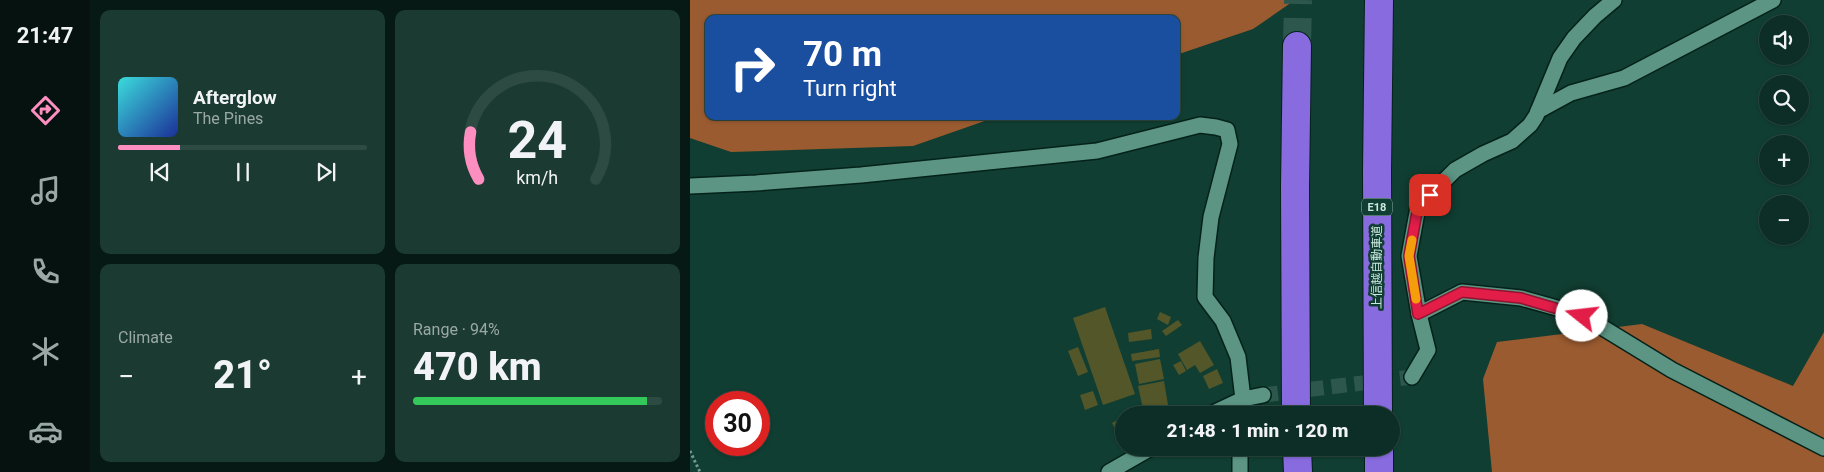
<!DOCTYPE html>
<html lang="en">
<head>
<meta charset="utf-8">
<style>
  :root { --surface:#0d2e26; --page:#1b3a32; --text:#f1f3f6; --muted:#9aa8a7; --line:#2d4a43; --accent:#fd8ec0 }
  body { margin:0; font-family:Roboto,"Noto Sans JP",sans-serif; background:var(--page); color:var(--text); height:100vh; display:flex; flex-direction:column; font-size:19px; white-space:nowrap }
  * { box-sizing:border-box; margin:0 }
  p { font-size:16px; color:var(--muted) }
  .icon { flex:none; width:28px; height:28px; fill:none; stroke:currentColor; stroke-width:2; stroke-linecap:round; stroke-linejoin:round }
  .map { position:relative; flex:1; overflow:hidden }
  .sheet { display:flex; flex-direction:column; gap:10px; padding:10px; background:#071915; width:600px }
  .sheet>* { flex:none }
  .top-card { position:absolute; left:15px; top:15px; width:475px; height:105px; border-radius:10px; box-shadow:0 1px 4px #0004,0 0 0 1px var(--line); background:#1a4fa0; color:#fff; overflow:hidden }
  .fabs { position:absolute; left:1069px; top:15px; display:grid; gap:10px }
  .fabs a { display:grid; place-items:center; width:50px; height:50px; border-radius:50%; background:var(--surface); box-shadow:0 1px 4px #0004,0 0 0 1px var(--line); font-size:25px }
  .speed { position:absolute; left:15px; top:391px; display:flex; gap:10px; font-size:25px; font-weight:700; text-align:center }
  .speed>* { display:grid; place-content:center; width:65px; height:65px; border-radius:50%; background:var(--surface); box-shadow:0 1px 4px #0004,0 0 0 1px var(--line); line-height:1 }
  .speed .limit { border:8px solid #d22; background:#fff; color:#111 }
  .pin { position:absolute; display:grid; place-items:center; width:42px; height:42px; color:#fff; margin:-21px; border-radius:10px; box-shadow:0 2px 8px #0006 }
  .me { position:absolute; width:55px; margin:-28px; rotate:286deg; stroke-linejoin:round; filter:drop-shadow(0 0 4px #0008) }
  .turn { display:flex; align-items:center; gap:18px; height:105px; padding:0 15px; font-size:22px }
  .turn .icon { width:65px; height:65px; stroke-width:2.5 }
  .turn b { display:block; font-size:35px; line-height:42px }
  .big { font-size:38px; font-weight:800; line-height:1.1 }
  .sheet .tile { flex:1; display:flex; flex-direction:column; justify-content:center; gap:8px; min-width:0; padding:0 18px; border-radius:10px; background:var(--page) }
  .sheet .dial { align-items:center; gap:0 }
  .dial svg { height:130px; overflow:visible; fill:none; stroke:var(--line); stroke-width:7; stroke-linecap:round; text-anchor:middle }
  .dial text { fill:var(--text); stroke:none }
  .song { display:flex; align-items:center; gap:15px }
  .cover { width:60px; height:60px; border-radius:8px; background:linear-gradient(135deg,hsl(180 70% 55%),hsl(230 70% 35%)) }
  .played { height:5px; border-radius:2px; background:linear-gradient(90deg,var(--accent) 25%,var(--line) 25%) }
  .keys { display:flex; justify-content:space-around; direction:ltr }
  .heat { display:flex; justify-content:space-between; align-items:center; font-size:28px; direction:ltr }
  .charge { height:8px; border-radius:4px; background:linear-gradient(90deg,#34c759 94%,var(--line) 0) }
  .sheet .tiles { flex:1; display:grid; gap:10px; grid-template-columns:repeat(2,1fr) }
  .trip { position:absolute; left:425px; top:406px; width:285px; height:50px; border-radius:25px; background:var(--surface); box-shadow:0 1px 4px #0004,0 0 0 1px var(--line); font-weight:800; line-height:50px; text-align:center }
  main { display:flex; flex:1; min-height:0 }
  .tabs { display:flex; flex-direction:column; width:90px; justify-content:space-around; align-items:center; background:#05120f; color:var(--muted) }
  .tabs .icon { width:35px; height:35px }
  .tabs .selected { color:var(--accent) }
  .tabs b { font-size:22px; color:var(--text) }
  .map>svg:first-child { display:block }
  .forest { fill:#9b5b30 }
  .building { fill:#535628 }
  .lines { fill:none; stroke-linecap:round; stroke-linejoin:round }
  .minor-tunnel { stroke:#2d574c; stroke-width:15; stroke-dasharray:15 8; stroke-linecap:butt }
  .motorway-tunnel { stroke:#2d574c; stroke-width:28; stroke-dasharray:28 14; stroke-linecap:butt }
  .minor-casing { stroke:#04221a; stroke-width:18 }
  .motorway-casing { stroke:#04221a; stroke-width:30 }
  .path { stroke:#75998e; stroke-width:3; stroke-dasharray:2.5 2.5; stroke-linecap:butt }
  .minor { stroke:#5c9583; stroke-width:15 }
  .motorway { stroke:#886bdf; stroke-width:28 }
  .route-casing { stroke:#92132f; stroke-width:12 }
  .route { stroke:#e11d48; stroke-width:9 }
  .slow { stroke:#f59e0b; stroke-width:9 }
  .labels { text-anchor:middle; stroke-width:5; stroke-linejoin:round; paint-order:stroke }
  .shield { fill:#113e32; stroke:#92b4aa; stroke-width:1 }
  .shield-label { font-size:11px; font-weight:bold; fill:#cae7dd }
  .street-label { font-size:12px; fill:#cae7dd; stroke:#113e32 }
</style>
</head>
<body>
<main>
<nav class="tabs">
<b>21:47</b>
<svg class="icon selected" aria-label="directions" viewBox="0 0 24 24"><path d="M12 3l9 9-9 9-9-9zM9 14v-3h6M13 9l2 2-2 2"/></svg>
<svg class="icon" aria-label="music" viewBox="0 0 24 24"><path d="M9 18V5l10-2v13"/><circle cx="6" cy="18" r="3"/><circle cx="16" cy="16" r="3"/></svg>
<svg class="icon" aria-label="phone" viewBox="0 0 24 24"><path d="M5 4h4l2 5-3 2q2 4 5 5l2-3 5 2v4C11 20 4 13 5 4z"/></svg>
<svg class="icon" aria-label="climate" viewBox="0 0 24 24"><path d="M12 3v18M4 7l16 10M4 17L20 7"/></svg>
<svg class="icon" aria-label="car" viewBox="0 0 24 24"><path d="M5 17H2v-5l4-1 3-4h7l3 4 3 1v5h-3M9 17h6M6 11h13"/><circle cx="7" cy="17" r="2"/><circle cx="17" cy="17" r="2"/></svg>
</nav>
<section class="sheet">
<div class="tiles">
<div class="tile">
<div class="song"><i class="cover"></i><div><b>Afterglow</b><p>The Pines</p></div></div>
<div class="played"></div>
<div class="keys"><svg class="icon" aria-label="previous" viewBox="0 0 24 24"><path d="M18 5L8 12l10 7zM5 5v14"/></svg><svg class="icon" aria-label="pause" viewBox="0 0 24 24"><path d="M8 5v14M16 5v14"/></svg><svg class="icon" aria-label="next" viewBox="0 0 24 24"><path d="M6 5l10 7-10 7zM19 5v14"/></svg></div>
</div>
<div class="tile dial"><svg viewBox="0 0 100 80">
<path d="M14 69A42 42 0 1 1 86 69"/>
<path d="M14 69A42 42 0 0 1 9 40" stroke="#fd8ec0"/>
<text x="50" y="56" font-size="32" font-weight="700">24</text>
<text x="50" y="72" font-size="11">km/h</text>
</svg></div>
<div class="tile"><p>Climate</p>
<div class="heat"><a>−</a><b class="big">21°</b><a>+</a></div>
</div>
<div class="tile"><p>Range · 94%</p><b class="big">470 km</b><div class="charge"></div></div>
</div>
</section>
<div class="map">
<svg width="1134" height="472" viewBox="0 0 1134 472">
  <rect width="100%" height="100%" fill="#113e32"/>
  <g class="forest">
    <path d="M0,0H605L563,29L486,55V19H19V116H309L223,146L41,152L0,138Z"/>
    <path d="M952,324L1103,386L1134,332V472H802L793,379L807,342Z"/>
  </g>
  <g class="building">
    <path d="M415,307L445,394L413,405L383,318Z"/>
    <path d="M470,312L481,317L478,325L467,319Z"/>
    <path d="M488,320L492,325L476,336L472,331Z"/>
    <path d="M461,329L462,339L439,342L438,333Z"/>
    <path d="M510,341L524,365L510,373L505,365L497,370L488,354Z"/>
    <path d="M388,347L398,372L388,376L378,351Z"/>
    <path d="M469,349L470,357L442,361L441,354Z"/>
    <path d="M470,359L474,379L449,384L445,364Z"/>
    <path d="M491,361L496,371L489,375L483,365Z"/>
    <path d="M527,369L533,383L519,389L513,376Z"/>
    <path d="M474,381L478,405L453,409L448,386Z"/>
    <path d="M403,391L408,405L395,410L390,395Z"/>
    <path d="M471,409L474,415H460Z"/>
    <path d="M434,416V445L422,423Z"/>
  </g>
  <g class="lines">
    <path class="minor-tunnel" d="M573,395L722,377"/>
    <path class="motorway-tunnel" d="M607,46L608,0"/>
    <g class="minor-casing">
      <g id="minor">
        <path d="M848,111L881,93L934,78L1083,0"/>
        <path d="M0,186L66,183L171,175L407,151L510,125L526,127L537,130L540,144L521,217L516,258L515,297L533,321L548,357L553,399L552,415"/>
        <path d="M729,314L772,292L831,298L892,315L982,370L1134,448"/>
        <path d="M722,377L738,350L729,314L719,256L728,207L765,170L793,154L822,141L840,125L846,116L870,58L884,38L905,16L924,0"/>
        <path d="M519,415L553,399L573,395"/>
        <path d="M550,448V472"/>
        <path d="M419,472L461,448"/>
      </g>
    </g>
    <g class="motorway-casing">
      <g id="motorway">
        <path d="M606,415L605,187L607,46"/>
        <path d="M688,415L687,172L689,0"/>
        <path d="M607,448L608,472"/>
        <path d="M689,448V472"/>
      </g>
    </g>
    <path class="path" d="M0,451L10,472"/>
    <use href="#minor" class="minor"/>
    <use href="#motorway" class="motorway"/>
  </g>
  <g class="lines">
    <g class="route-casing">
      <path id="route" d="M740,195L728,207L719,256L728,314L772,292L831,298L892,316"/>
    </g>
    <use href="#route" class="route"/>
    <path class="slow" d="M722,240L719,256L726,299"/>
  </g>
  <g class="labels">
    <rect class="shield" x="672" y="198.5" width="30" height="17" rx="4"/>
    <g class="shield-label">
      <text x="687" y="211">E18</text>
    </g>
    <g class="street-label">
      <text transform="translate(687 267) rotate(-90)" y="4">上信越自動車道</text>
    </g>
  </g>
</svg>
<div class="fabs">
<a><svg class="icon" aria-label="sound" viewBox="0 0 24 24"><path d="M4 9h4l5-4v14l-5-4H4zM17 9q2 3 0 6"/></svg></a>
<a><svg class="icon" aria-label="search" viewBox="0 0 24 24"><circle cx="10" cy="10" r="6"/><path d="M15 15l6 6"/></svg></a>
<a>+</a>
<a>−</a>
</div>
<div class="speed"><div class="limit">30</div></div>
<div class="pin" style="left:740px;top:195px;background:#d93025"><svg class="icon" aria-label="arrive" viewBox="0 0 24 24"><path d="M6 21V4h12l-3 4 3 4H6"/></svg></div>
<svg class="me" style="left:892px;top:316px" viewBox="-20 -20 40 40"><circle r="19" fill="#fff"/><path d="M0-13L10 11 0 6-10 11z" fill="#e11d48"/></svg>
<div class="trip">21:48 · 1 min · 120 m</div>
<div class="top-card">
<div class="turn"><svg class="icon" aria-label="right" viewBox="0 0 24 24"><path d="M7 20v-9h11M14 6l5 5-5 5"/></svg><div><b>70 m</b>Turn right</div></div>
</div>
</div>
</main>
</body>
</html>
